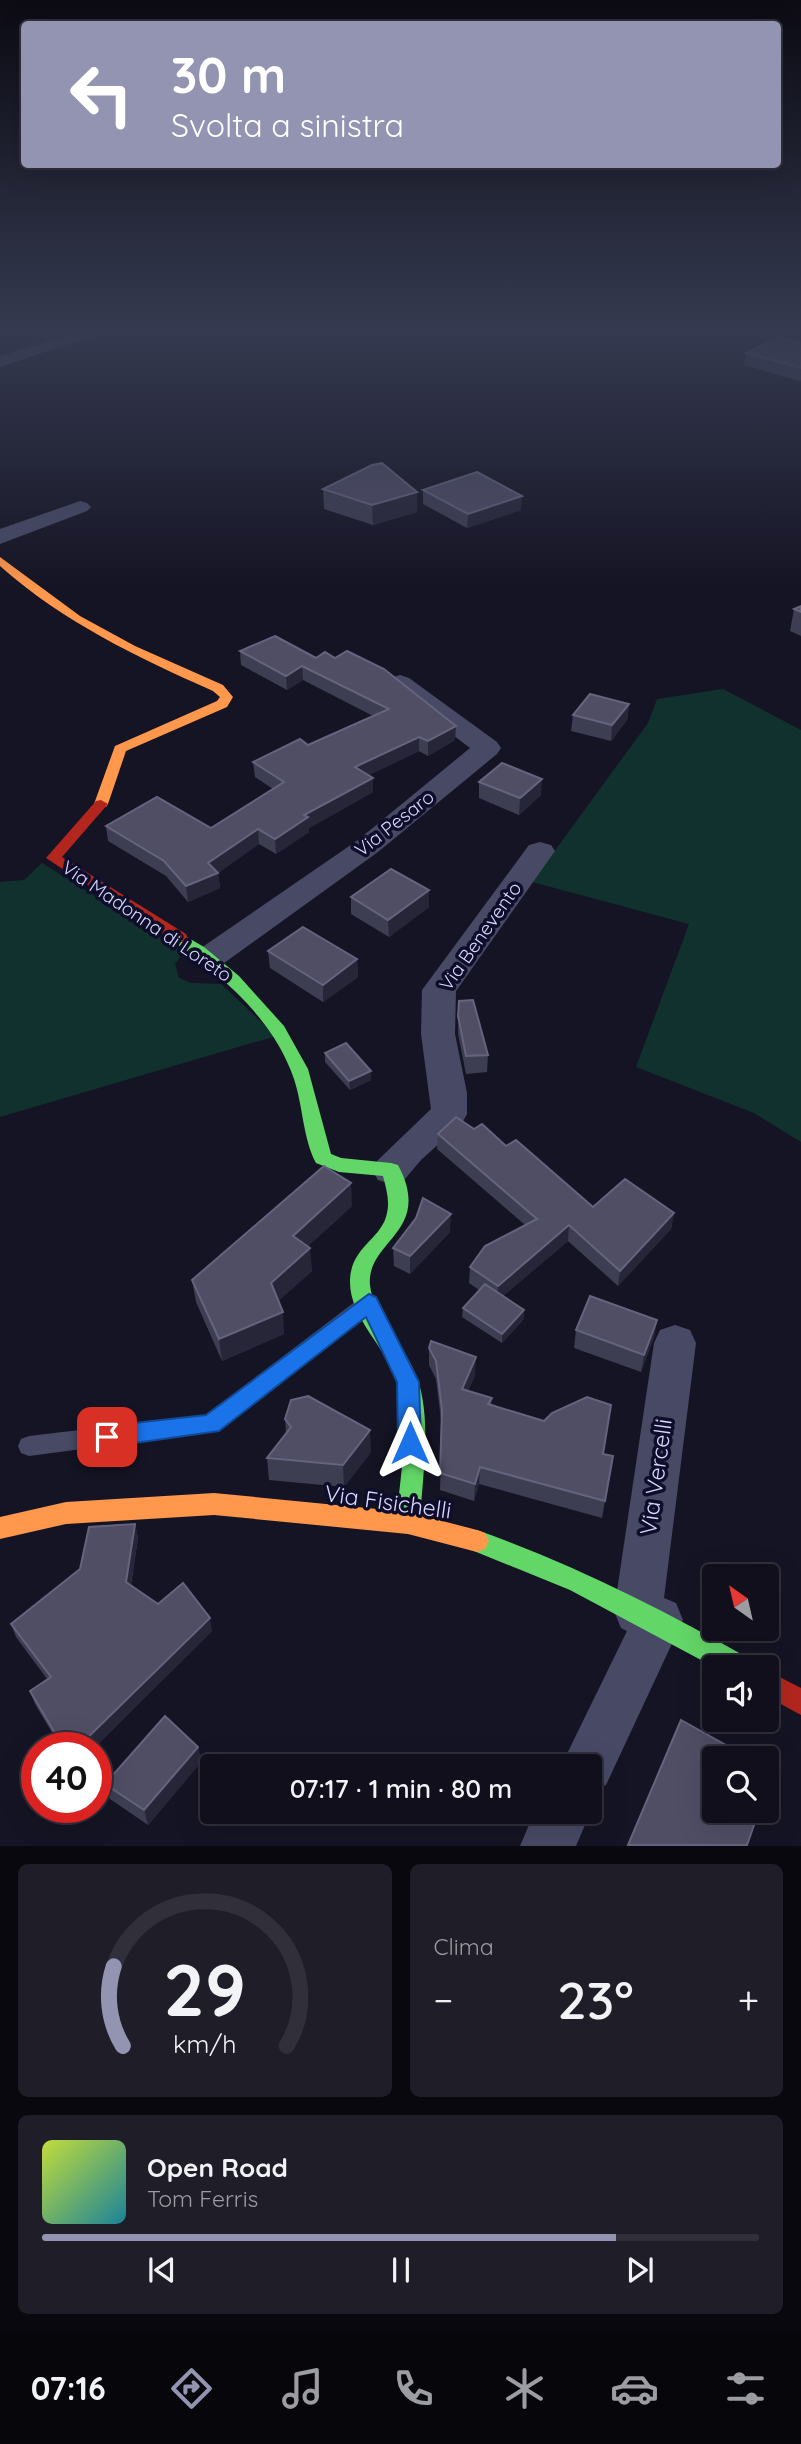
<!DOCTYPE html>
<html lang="it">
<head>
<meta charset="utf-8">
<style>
  :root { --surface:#100f1b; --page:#1e1d28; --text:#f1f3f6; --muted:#9c9ca3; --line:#302f3a; --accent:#9393b2 }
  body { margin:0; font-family:Quicksand,sans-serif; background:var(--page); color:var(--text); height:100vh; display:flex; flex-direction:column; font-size:26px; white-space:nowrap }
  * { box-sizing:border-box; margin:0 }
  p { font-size:23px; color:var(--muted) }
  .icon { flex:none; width:38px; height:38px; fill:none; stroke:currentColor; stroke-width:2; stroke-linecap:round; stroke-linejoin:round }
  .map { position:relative; height:1846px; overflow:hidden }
  .details { display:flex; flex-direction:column; gap:18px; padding:18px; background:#09080f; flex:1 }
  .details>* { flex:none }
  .banner { position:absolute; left:21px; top:21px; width:760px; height:147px; border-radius:7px; box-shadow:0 7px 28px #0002,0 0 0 2px var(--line); background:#9393b2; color:#fff; overflow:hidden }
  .needle { width:46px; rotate:326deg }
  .controls { position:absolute; left:702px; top:1564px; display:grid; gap:14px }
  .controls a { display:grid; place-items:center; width:77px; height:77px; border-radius:7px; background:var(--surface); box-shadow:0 7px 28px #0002,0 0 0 2px var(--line); font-size:35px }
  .speed { position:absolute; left:21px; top:1732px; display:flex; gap:14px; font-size:35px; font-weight:700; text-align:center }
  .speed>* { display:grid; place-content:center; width:91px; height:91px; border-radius:50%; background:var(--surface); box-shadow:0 7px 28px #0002,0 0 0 2px var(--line); line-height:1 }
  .speed .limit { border:10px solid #d22; background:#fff; color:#111 }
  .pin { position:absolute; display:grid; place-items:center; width:60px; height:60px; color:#fff; margin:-30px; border-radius:14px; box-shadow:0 4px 10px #0006 }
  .me { position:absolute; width:77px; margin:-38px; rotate:0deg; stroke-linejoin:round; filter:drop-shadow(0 0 5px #0008) }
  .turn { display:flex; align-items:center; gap:24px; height:147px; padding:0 35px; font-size:32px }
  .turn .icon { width:91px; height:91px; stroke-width:2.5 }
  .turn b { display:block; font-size:49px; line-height:60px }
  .big { font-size:52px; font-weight:600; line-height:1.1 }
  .details .tile { flex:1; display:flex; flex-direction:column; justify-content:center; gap:10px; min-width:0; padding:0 24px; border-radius:10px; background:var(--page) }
  .details .dial { align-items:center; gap:0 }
  .dial svg { height:182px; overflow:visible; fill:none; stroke:var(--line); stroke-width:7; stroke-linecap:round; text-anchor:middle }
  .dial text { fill:var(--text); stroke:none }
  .song { display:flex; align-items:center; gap:21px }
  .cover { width:84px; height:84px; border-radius:10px; background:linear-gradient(135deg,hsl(70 70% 55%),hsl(190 70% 35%)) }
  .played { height:7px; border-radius:4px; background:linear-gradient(90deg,var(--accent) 80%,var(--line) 80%) }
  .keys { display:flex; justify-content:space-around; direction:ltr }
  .heat { display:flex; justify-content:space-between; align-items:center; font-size:38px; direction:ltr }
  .details .tiles { flex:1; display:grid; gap:18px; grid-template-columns:1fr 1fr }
  .tile:last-child { grid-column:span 2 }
  .trip { position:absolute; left:200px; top:1754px; width:402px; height:70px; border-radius:7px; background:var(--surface); box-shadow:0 7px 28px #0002,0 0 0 2px var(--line); font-weight:600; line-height:70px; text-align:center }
  .tabs { display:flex; height:112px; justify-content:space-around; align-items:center; background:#06060b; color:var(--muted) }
  .tabs .icon { width:49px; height:49px }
  .tabs .on { color:var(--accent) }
  .tabs b { font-size:32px; color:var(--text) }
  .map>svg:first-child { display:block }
  .green { fill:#11312e }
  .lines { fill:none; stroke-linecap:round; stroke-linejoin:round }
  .lane { fill:#484a65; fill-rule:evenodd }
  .street { fill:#484a65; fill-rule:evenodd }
  .fast { fill:#63d668; fill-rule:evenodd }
  .slow { fill:#ff974d; fill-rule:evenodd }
  .jam { fill:#b3261e; fill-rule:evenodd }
  .wall { fill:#3e3e53 }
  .shaded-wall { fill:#272638 }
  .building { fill:#4f4e65; stroke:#64647e; stroke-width:2 }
  .route { fill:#1a73e8; stroke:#114b97; stroke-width:2 }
  .labels { text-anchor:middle; stroke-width:7; stroke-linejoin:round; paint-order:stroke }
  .street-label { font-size:19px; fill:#d7d7ff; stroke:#0f0e2a }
  .near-street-label { font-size:23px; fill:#d7d7ff; stroke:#0f0e2a }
</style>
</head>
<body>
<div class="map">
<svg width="801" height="1846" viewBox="0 0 801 1846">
  <rect width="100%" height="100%" fill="#151424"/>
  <g class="green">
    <path d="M723,689L801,730V1142L754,1113L636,1067L689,924L532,882L648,723L657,699Z"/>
    <path d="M42,863L184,952L175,964L179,978L191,983L221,984L276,1036L0,1117V882L24,880Z"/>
  </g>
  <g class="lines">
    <path class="lane" d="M367,1295L374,1298L377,1304L374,1310L219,1431L29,1456L21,1453L18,1446L21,1439L29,1436L206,1415L360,1298Z"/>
    <g class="street">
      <path d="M84,330H110L0,367V356Z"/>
      <path d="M80,501L87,503L91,507L87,511L0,544V529Z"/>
      <path d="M400,675L409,678L497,742L501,748L497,754L378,852L220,966L209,969L198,966L193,958L198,950L358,840L470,748L391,688L387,683L391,678Z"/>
      <path d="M540,842L551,845L555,851L456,991L455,1034L467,1093V1114L462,1123L421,1160L404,1180L391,1184L378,1180L372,1170L378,1160L431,1109L421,1034L422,990L529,845Z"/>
      <path d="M675,1325L690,1330L696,1343L664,1598L676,1603L683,1620L606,1785L590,1791V1766H561L627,1631L621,1628L614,1611L654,1343L660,1330Z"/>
      <path d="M590,1808L591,1811L576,1846H520L535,1811H590Z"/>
    </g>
    <g class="fast">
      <path d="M180,933L204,947L239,976L284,1026L308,1069L331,1154L341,1158L391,1163L398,1165C434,1232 366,1240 370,1285C373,1317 407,1348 418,1380C432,1425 422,1477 420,1523L416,1531L408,1534L400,1531L396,1523C400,1477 411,1424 396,1379C385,1346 350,1318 350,1282C350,1246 382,1240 387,1213C390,1201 386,1188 383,1176L339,1172L316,1163C303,1139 303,1106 294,1079C274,1020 224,977 174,942L172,938Z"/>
      <path d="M477,1530C573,1564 662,1609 750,1659L753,1668H716L570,1590L469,1549L465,1541L469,1533Z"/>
    </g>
    <g class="slow">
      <path d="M0,557L80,616L135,646L223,685L233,697L227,707L126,751L108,804L106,807H96L94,804L115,746L217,701L220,697L213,691C137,657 63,622 0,566Z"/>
      <path d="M214,1493L408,1512L477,1530L485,1533L489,1541L485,1549L477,1552L408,1534L214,1515L66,1524L0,1539V1517L66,1502Z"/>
    </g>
    <g class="jam">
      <path d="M101,800L108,804L62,857L186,934L188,938L186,942H174L46,858L96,801Z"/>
      <path d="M766,1670L801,1688V1715L766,1696Z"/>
    </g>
  </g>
  <g class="wall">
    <path d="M801,343V380L799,381L744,365L746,353Z"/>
    <path d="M323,489L417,492V512L373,525L324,509Z"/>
    <path d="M423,490L521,510L467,528L423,504Z"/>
    <path d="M801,606V636L790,631L794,609Z"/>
    <path d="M275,636L455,740L428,756L419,751L369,775L373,792L309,828V832L276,854L259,844L218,873L220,888L188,902L166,876L108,841L106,826L211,828L273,789L255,777L253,762L308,745L373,716L303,680L287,690L241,665L240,651Z"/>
    <path d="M629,704L627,720L611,741L571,731L573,715Z"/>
    <path d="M479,782L541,795L519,815L479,798Z"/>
    <path d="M351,897L429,907L389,937L351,914Z"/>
    <path d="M268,951L357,959L358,977L323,1002L270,968Z"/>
    <path d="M459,1001L488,1055L487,1072L466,1074L458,1034Z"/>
    <path d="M325,1053L371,1071V1080L350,1090L325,1062Z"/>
    <path d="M474,1129L506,1146L593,1207L674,1213L671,1229L618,1286L568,1241L503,1296L524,1310V1319L502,1343L462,1317L463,1308L479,1290L469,1283L470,1267L525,1225L437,1149L438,1134Z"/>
    <path d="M352,1206L308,1246L312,1271L278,1301L284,1334L222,1361L196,1302L192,1280Z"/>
    <path d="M450,1232L410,1274L394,1266L393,1248Z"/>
    <path d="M657,1320L654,1337L641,1372L574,1348L576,1330Z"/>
    <path d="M429,1348L475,1375L468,1391L492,1398L491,1405L603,1454L613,1456L602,1518L479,1484L474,1501L440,1490L442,1428L436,1379L429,1365Z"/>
    <path d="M285,1419L371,1452L344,1487L269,1480L267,1458L286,1433Z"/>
    <path d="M135,1524L138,1538L131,1585L158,1604L212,1631L94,1748H48L57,1741L35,1704L30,1691L47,1679L16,1637L11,1624Z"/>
    <path d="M198,1747L201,1762L148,1825L110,1799L105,1784Z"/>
    <path d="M37,1757V1781L28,1763Z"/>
  </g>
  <g class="shaded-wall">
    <path d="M417,492V512L373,525L372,505Z"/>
    <path d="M522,496L521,510L467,528L468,514Z"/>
    <path d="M302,666L303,680L287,690L286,676Z"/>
    <path d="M629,704L627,720L611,741L612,725Z"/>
    <path d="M456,726L455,740L428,756V741Z"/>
    <path d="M419,737V751L355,782V767Z"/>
    <path d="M373,778V792L309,828V832L276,854L275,839L304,815Z"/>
    <path d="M542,779L541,795L519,815L520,798Z"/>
    <path d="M258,829L259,844L218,873L220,888L188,902L186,886L208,863Z"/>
    <path d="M429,890V907L389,937L388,920Z"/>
    <path d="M357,959L358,977L323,1002V985Z"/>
    <path d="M371,1071V1080L350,1090L349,1081Z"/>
    <path d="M351,1183L352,1206L295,1258L293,1236Z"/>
    <path d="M674,1213L671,1229L618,1286L620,1271Z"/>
    <path d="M451,1214L450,1232L410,1274V1256Z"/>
    <path d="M569,1225L568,1241L497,1301L498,1286Z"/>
    <path d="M310,1248L312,1271L273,1306L271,1283Z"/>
    <path d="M524,1310V1319L502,1343V1334Z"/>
    <path d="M283,1312L284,1334L222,1361L219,1339Z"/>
    <path d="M657,1320L654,1337L641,1372L644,1355Z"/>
    <path d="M476,1357L475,1375L461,1406L462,1389Z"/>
    <path d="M370,1430L371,1452L344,1487L343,1465Z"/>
    <path d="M480,1467L479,1484L474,1501L475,1484Z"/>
    <path d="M135,1524L138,1538L129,1595L126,1582Z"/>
    <path d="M210,1618L212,1631L94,1748H77Z"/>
    <path d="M198,1747L201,1762L148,1825L144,1810Z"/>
  </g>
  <g class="building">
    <path d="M778,337L801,343V368L746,353Z"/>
    <path d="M382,463L417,492L372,505L323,489L372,465Z"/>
    <path d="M477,472L522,496L468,514L423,490Z"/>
    <path d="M801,606V612L794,609Z"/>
    <path d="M275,636L316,658L325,652L335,658L347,651L384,669L456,726L428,741L419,737L355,767L373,778L304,815L308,817L275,839L258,829L208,863L218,873L186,886L164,861L106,826L157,797L211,828L284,782L253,762L300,739L308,745L389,709L302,666L286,676L240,651Z"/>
    <path d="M590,694L629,704L612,725L573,715Z"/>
    <path d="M502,763L542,779L520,798L479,782Z"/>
    <path d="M391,869L429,890L388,920L351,897Z"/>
    <path d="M303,927L357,959L323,985L268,951Z"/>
    <path d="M473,1000L488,1055L466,1056L458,1016L459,1001Z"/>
    <path d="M346,1043L371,1071L349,1081L325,1053Z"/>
    <path d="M456,1117L474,1129L482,1124L506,1146L516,1140L593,1207L625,1179L674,1213L620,1271L569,1225L498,1286L470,1267L485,1246L537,1219L438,1134Z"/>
    <path d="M324,1166L351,1183L293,1236L310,1248L271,1283L283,1312L219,1339L192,1280Z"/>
    <path d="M423,1198L451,1214L410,1256L393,1248L416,1218Z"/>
    <path d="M485,1284L524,1310L502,1334L463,1308Z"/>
    <path d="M590,1296L657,1320L644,1355L576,1330Z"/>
    <path d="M431,1341L476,1357L462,1389L492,1398L488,1404L544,1421L552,1413L587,1397L611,1405L603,1454L613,1456L605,1501L480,1467L475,1484L440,1473L442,1410L436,1361L429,1348Z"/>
    <path d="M308,1396L370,1430L343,1465L267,1458L291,1427L285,1419L291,1400Z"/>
    <path d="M135,1524L126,1582L158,1604L183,1583L210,1618L77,1748H48L59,1740L30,1691L51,1677L11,1624L80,1569L89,1527Z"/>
    <path d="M165,1716L198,1747L144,1810L105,1784Z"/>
    <path d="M681,1720L751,1759H714V1811H759L747,1845H628Z"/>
    <path d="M37,1757V1777L28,1763Z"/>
    <path d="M766,1768L774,1771L766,1791Z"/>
  </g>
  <linearGradient id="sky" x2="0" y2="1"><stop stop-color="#0c0b14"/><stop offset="0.56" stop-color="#353a50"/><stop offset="1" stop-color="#353a50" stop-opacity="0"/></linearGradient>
  <rect width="801" height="589" fill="url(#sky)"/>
  <path class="route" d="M369,1294L376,1297L419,1382L421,1443L417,1450L410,1453L402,1450L398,1443L397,1382L366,1317L219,1431L107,1447L99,1444L96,1437L99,1429L107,1426L206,1415Z"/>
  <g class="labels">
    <g class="street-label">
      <text transform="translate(394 823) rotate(-38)" y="7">Via Pesaro</text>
      <text transform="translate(147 921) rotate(34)" y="7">Via Madonna di Loreto</text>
      <text transform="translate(480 936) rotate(-55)" y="7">Via Benevento</text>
    </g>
    <g class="near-street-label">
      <text transform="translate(656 1477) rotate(-82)" y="8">Via Vercelli</text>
      <text transform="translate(388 1502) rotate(8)" y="8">Via Fisichelli</text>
    </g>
  </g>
</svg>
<div class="controls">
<a><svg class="needle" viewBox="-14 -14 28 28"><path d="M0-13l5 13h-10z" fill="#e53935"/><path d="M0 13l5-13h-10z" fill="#9c9ca3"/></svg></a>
<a><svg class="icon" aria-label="sound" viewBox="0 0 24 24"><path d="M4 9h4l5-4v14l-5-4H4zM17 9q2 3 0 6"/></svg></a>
<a><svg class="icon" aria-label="search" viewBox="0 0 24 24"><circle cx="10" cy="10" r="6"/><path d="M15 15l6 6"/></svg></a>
</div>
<div class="speed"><div class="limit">40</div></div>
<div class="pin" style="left:107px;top:1437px;background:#d93025"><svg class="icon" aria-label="arrive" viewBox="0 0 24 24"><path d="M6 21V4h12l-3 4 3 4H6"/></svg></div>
<svg class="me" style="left:410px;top:1443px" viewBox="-20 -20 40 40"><path d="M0-17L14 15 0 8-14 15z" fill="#1a73e8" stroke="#fff" stroke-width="4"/></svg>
<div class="trip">07:17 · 1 min · 80 m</div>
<div class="banner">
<div class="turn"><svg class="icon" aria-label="left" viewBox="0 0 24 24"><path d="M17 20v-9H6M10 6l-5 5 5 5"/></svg><div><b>30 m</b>Svolta a sinistra</div></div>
</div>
</div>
<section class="details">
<div class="tiles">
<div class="tile dial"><svg viewBox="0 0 100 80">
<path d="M14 69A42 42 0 1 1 86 69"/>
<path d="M14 69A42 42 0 0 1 10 34" stroke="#9393b2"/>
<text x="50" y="56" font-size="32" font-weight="700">29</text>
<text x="50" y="72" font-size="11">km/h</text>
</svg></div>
<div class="tile"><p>Clima</p>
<div class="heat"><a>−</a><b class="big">23°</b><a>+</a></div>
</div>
<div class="tile">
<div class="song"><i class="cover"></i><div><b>Open Road</b><p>Tom Ferris</p></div></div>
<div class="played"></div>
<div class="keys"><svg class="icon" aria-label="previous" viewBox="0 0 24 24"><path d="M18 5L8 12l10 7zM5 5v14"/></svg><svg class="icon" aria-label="pause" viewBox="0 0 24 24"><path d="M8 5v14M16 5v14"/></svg><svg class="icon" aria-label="next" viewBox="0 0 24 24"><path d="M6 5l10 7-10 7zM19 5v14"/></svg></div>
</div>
</div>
</section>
<nav class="tabs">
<b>07:16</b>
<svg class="icon on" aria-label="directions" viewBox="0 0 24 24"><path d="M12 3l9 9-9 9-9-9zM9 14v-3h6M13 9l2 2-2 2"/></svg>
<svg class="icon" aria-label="music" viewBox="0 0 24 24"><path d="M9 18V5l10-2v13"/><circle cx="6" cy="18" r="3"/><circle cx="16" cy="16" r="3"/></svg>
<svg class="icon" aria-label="phone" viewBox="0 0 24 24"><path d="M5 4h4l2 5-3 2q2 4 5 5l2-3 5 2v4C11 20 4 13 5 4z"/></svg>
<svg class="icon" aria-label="climate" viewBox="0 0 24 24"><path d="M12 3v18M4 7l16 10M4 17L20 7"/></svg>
<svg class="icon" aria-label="car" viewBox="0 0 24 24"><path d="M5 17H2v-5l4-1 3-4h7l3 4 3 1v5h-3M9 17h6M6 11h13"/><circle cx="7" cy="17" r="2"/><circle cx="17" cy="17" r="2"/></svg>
<svg class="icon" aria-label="filters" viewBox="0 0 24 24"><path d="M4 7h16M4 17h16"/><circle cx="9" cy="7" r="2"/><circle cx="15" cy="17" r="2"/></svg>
</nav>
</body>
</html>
